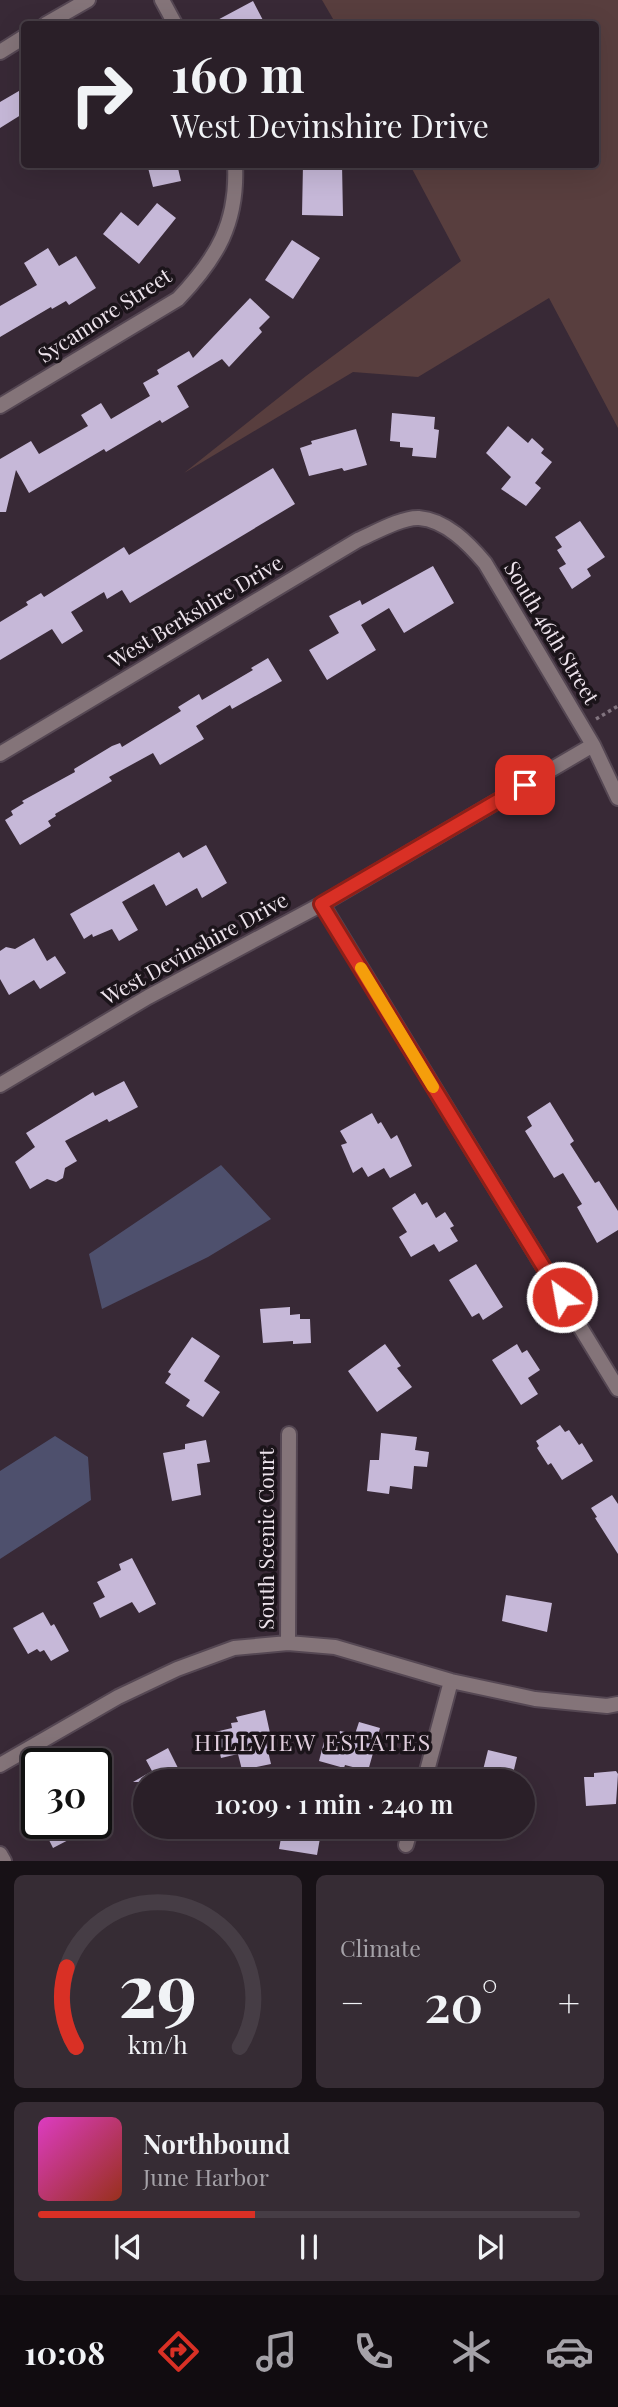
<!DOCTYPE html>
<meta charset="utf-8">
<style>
:root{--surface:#2a1f28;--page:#362c34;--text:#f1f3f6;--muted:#a5a2a8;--line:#463d45;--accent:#d93025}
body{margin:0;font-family:"Playfair Display",serif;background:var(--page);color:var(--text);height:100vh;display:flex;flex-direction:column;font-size:26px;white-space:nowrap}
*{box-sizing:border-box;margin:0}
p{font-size:23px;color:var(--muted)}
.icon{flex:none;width:38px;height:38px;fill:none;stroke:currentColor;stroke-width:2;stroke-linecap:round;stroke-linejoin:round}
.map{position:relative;height:1861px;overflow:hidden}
.panel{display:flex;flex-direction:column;gap:14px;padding:14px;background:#171116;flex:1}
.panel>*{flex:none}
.top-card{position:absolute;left:21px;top:21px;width:578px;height:147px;border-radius:7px;box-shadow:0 7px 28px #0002,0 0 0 2px var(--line);background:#2a1f28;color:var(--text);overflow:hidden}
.speed{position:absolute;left:21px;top:1748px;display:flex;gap:14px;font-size:35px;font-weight:700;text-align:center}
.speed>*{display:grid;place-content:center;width:91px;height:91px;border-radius:50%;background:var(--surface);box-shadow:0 7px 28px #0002,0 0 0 2px var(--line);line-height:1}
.speed .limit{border:4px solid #111;border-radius:10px;background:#fff;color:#111}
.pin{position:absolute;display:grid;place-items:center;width:60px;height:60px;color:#fff;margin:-30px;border-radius:14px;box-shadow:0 4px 10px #0006}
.me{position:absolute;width:77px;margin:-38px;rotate:328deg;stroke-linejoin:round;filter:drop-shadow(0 0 5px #0008)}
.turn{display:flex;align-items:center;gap:24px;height:147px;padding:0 35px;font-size:32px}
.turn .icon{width:91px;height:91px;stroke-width:2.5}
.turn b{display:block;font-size:49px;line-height:60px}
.big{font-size:52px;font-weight:600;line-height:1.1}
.panel .tile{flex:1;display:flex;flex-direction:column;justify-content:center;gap:10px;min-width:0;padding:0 24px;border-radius:10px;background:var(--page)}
.panel .dial{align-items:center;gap:0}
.dial svg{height:182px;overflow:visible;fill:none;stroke:var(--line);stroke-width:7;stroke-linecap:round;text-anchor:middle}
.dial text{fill:var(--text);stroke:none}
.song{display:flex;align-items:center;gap:21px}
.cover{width:84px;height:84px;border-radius:10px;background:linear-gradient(135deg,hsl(310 70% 55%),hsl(10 70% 35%))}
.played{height:7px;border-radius:4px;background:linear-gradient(90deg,var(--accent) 40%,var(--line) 40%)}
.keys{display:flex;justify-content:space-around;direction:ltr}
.heat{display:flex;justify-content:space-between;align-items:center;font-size:38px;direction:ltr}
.panel .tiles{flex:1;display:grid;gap:14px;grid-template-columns:1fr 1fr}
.tile:last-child{grid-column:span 2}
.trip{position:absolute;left:133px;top:1769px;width:402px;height:70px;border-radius:35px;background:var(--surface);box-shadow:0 7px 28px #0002,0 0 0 2px var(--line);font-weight:600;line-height:70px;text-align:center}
.tab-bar{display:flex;height:112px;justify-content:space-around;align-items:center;background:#110c10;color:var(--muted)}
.tab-bar .icon{width:49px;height:49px}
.tab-bar .on{color:var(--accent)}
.tab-bar b{font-size:32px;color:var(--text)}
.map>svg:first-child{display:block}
</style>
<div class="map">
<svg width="618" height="1861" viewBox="0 0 618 1861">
<rect width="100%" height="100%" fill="#382936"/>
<path fill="#583e3e" d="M322 0H618V428L549 298 418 377 353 372 184 473 306 376 461 261 410 165 595 164V24H336Z"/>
<path fill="#4e506d" d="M221 1165 271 1219 208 1257 102 1309 89 1254Z
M55 1436 88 1457 91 1500 0 1559V1471Z"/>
<path fill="#c6b8d8" d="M253 1 265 24H210Z
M24 88V113L0 128V102Z
M147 164H177L181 181 153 187Z
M303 164H342L343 216 302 215Z
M157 203 176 218 139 264 103 234 121 212 138 226Z
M292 240 320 258 293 299 265 280Z
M48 248 59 266 76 256 96 288 69 305 66 301 52 309 51 307 0 337V306L37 285 24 263Z
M250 298 270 317 259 328 262 332 229 367 222 359 177 386 189 407 162 423 160 420 106 452 104 449 29 493 16 470 6 512H0V459L31 441 39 454 88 426 81 415 101 403 111 419 150 396 143 383 159 374 157 370 189 351 193 358Z
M392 413 435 417 434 429 439 430 436 458 412 456 413 448 400 447V442L390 441Z
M508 426 528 443 532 438 544 449 541 453 552 462 535 483 541 488 526 506 501 489 511 477 486 453Z
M356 429 367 465 344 471 342 468 309 476 300 448 312 444 311 441Z
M273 468 295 504 130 603 122 590 107 599 104 592 71 612 83 631 62 644 52 629 0 660V622L28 605 26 602 41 593 44 597 124 547 129 555Z
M580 521 605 557 587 569 591 576 572 589 559 568 566 564 557 550 562 547 555 537Z
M433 566 454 603 404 633 389 608 361 625 376 650 327 680 309 650 339 633 329 616 360 600 362 605Z
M268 658 282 681 232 709 230 705 196 726 204 739 160 765 153 753 109 777 112 781 55 814 56 816 48 821 51 826 20 845 5 820 13 815 11 811 24 803 22 801 75 772 74 769 112 746 120 743 122 747 181 711 178 707 199 694 202 700 253 670 251 668Z
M206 845 227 883 202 898 197 888 166 906 154 884 122 902 138 930 119 941 112 929 93 937 92 934 84 939 70 914 179 852 183 858Z
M34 938 47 961 55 956 66 973 40 989 34 980 9 995 0 979V951L6 947 15 949Z
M124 1081 138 1107 109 1122 107 1119 65 1141 77 1161 65 1168 63 1178 56 1182 47 1179 30 1189 15 1162 35 1147 26 1133 93 1092 95 1096Z
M550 1102 574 1141 570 1144 595 1183 599 1181 618 1211V1230L597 1243 577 1207 582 1204 563 1173 554 1178 525 1131 532 1126 527 1117Z
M372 1113 378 1124 381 1122 391 1139 397 1135 412 1166 390 1178 384 1168 368 1177 362 1167 353 1173 341 1145 347 1143 340 1131Z
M415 1193 422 1205 427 1202 436 1218 445 1212 454 1226 450 1228 458 1241 439 1252 434 1244 411 1257 399 1237 407 1232 392 1208Z
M476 1264 503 1307 483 1320 479 1313 472 1317 449 1280Z
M290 1307V1315L300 1314V1319H310L311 1343 293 1344V1341L263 1343 260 1309Z
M192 1337 220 1356 204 1381 220 1392 203 1417 186 1406 190 1400 165 1383 171 1374 168 1372Z
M385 1344 401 1366 397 1368 412 1387 377 1412 348 1371Z
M517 1344 522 1353 527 1350 540 1370 528 1378 538 1394 521 1405 492 1360Z
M560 1425 565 1432 569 1430 579 1445 582 1443 593 1461 562 1480 551 1463 548 1465 537 1448 539 1446 536 1441Z
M381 1433 417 1437 415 1450 429 1452 427 1467 414 1466 412 1489 390 1486 389 1494 367 1491 370 1460H379Z
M206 1440 210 1462 197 1464 201 1495 172 1501 163 1453 185 1449V1444Z
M612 1495 618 1504V1554L595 1518 597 1517 591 1508Z
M132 1558 156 1604 139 1613 132 1602 100 1618 93 1603 105 1597 97 1582 121 1570 119 1564Z
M506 1595 552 1603 547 1632 502 1621Z
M43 1612 51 1626 54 1624 69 1651 51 1661 44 1650 40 1652 37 1649 28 1654 13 1628Z
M265 1710 270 1733 264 1734 271 1764 242 1770 238 1754 221 1758 215 1732 232 1728 231 1723 238 1722 236 1717Z
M359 1722 380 1728 368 1771 345 1765 344 1768 319 1761 326 1734 338 1738 340 1731 355 1734Z
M168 1748 185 1782H133L152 1771 146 1760Z
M488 1750 517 1757 512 1778H509L508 1782H480Z
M616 1771 618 1774 616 1804 586 1806 584 1777H594V1773Z
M41 1824H99L53 1848Z
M283 1827H322L317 1855 279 1849Z"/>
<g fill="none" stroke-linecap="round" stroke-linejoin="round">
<g stroke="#554753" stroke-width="18">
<path id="street" d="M162 0 175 24
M46 24 88 0
M0 52 24 37
M0 406 178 299C217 258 238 223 235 164
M0 754 358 540C374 533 402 517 419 518 446 520 469 544 485 563L593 745 618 798
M322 904 618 1389
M0 1085 148 997 322 904 593 745
M288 1643 289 1434
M0 1765 118 1697 177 1669 234 1648 288 1643 335 1647 451 1681 535 1699 607 1706 618 1704
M424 1782 451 1681
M406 1845 411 1827
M0 1854 4 1861"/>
</g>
<path stroke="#81747f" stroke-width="3.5" stroke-dasharray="3.5 3.5" stroke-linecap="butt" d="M596 719 618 706"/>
<use href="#street" stroke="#847479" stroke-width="14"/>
</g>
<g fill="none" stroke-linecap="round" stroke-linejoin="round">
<g stroke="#8d1f18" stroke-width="18">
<path id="route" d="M525 785 321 904 562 1297"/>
</g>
<use href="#route" stroke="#d93025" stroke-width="12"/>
<path stroke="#f59e0b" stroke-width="12" d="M361 968 433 1087"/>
</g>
<g text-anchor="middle" stroke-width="7" stroke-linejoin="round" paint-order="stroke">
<g font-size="21" fill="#ede3ec" stroke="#1b141a">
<text transform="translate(105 316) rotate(-33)" y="7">Sycamore Street</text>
<text transform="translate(196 612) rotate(-31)" y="7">West Berkshire Drive</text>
<text transform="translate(551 633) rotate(59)" y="7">South 46th Street</text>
<text transform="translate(195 949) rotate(-29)" y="7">West Devinshire Drive</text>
<text transform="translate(267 1539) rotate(-90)" y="7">South Scenic Court</text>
</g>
<g font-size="23" letter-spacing="2" fill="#e0cddd" stroke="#1b141a">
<text x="313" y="1751">HILLVIEW ESTATES</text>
</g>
</g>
</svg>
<div class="speed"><div class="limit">30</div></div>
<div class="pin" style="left:525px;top:785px;background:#d93025"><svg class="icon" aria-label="arrive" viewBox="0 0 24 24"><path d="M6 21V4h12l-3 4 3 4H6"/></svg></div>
<svg class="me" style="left:562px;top:1297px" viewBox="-20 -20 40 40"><circle r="17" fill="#d93025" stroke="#fff" stroke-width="3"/><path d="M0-11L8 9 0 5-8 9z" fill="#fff"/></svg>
<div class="trip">10:09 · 1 min · 240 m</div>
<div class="top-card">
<div class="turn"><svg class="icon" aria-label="right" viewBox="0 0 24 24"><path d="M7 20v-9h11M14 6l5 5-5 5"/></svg><div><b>160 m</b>West Devinshire Drive</div></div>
</div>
</div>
<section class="panel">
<div class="tiles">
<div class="tile dial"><svg viewBox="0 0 100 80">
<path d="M14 69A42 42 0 1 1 86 69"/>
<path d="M14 69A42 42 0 0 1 10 34" stroke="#d93025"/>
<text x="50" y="56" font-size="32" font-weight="700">29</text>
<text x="50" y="72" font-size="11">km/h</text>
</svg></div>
<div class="tile"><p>Climate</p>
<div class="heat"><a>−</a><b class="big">20°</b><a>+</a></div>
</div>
<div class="tile">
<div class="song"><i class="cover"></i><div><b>Northbound</b><p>June Harbor</p></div></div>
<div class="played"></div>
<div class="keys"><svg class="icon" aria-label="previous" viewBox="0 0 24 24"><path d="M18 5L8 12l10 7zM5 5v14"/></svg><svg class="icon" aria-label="pause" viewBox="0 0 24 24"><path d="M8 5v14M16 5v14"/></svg><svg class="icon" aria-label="next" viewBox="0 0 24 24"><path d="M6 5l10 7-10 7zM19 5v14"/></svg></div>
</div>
</div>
</section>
<nav class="tab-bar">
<b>10:08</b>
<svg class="icon on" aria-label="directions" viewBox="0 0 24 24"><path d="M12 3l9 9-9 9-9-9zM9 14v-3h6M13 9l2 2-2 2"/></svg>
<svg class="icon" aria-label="music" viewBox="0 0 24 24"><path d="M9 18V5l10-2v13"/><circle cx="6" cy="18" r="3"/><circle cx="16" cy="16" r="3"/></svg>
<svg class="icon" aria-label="phone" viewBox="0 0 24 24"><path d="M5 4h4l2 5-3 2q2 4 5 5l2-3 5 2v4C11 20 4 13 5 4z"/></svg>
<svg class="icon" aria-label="climate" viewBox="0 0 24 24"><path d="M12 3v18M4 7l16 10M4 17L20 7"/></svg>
<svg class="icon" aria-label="car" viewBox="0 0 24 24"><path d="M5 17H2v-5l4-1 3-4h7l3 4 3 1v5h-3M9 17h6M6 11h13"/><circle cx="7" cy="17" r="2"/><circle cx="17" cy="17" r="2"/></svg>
</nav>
